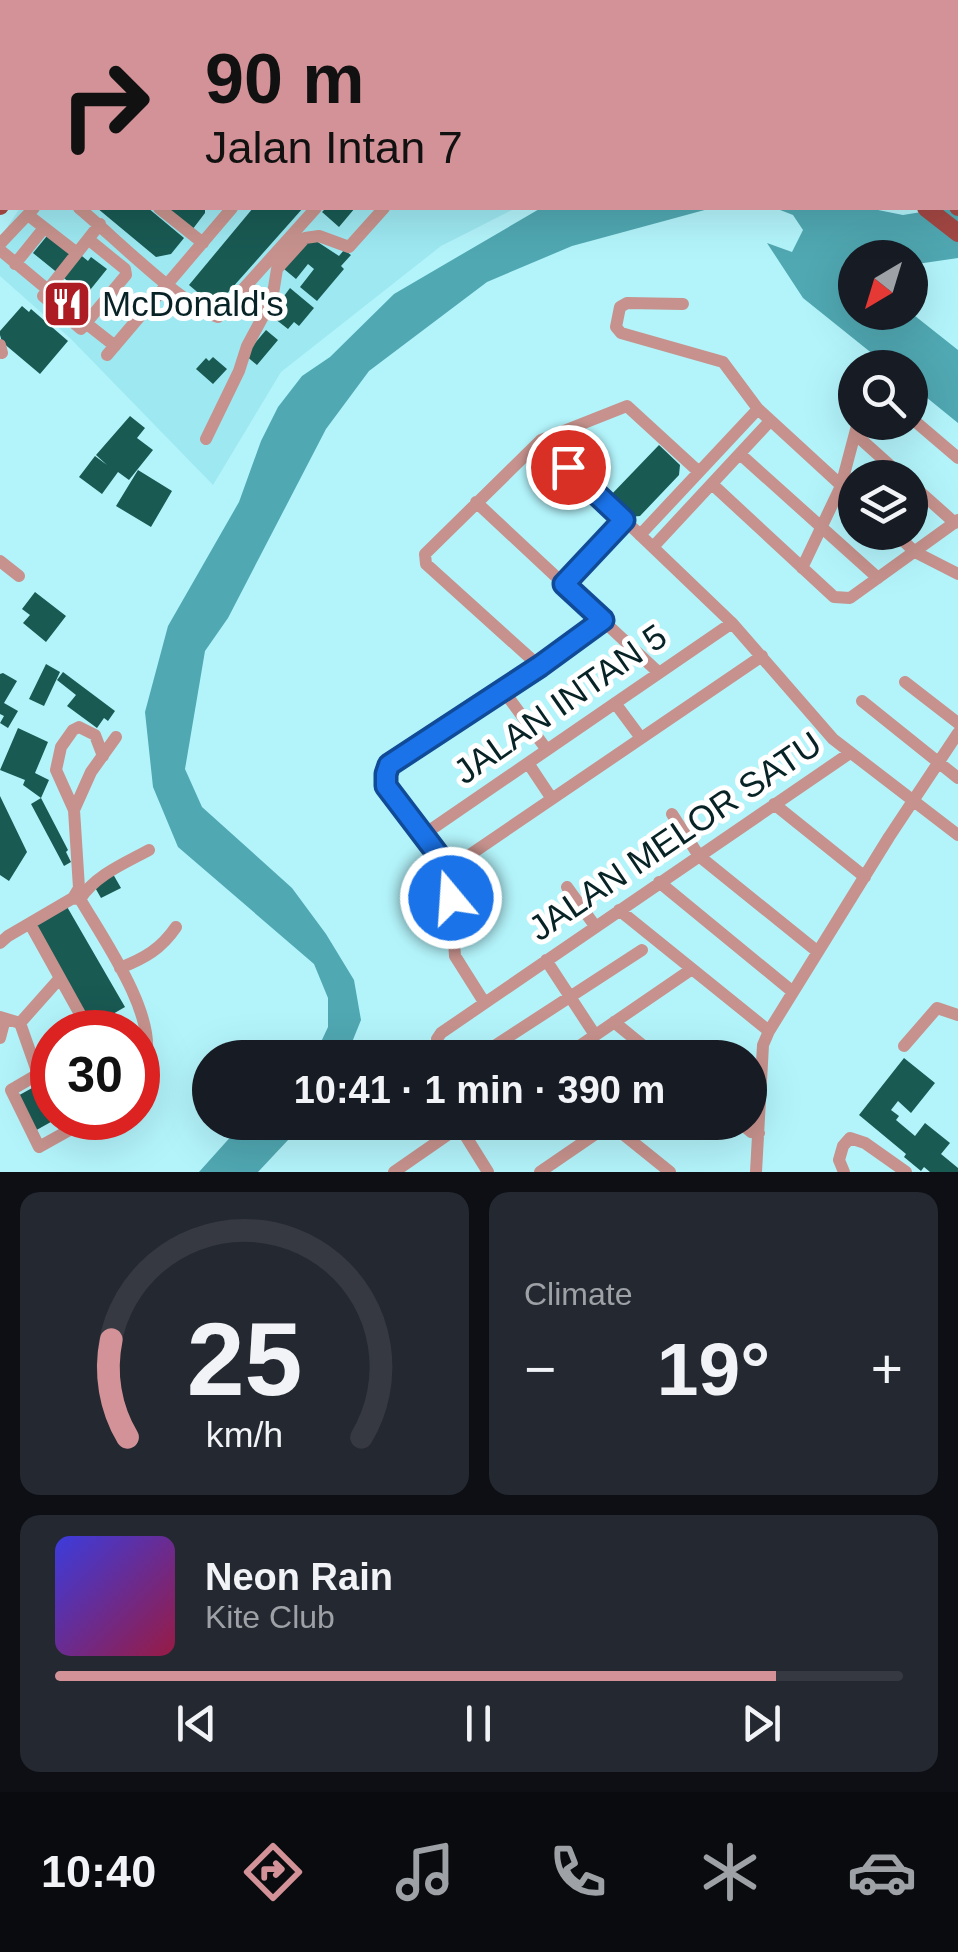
<!DOCTYPE html>
<meta charset="utf-8">
<style>
:root{--surface:#171b24;--page:#242831;--text:#f1f3f6;--muted:#9ea1a6;--line:#363941;--accent:#d39297}
body{margin:0;font-family:Arial,sans-serif;background:var(--page);color:var(--text);height:100vh;display:flex;flex-direction:column;font-size:38px;white-space:nowrap}
*{box-sizing:border-box;margin:0}
p{font-size:32px;color:var(--muted)}
.icon{flex:none;width:55px;height:55px;fill:none;stroke:currentColor;stroke-width:2;stroke-linecap:round;stroke-linejoin:round}
.map{position:relative;height:1172px;overflow:hidden}
.drawer{display:flex;flex-direction:column;gap:20px;padding:20px;background:#0d0f14;flex:1}
.drawer>*{flex:none}
.hud{position:absolute;left:0px;top:0px;width:960px;height:210px;box-shadow:0 10px 40px #0002;background:#d39297;color:#111;overflow:hidden}
.needle{width:65px;rotate:218deg}
.controls{position:absolute;left:838px;top:240px;display:grid;gap:20px}
.controls a{display:grid;place-items:center;width:90px;height:90px;border-radius:50%;background:var(--surface);box-shadow:0 10px 40px #0002;font-size:50px}
.speed{position:absolute;left:30px;top:1010px;display:flex;gap:20px;font-size:50px;font-weight:700;text-align:center}
.speed>*{display:grid;place-content:center;width:130px;height:130px;border-radius:50%;background:var(--surface);box-shadow:0 10px 40px #0002;line-height:1}
.speed .limit{border:15px solid #d22;background:#fff;color:#111}
.pin{position:absolute;display:grid;place-items:center;width:85px;height:85px;color:#fff;margin:-42px;border:5px solid #fff;border-radius:50%;box-shadow:0 2px 10px #0007}
.me{position:absolute;width:110px;margin:-55px;rotate:342deg;stroke-linejoin:round;filter:drop-shadow(0 0 8px #0008)}
.turn{display:flex;align-items:center;gap:35px;height:210px;padding:0 40px;font-size:45px}
.turn .icon{width:130px;height:130px;stroke-width:2.5}
.turn b{display:block;font-size:70px;line-height:85px}
.big{font-size:75px;font-weight:800;line-height:1.1}
.drawer .tile{flex:1;display:flex;flex-direction:column;justify-content:center;gap:15px;min-width:0;padding:0 35px;border-radius:20px;background:var(--page)}
.drawer .dial{align-items:center;gap:0}
.dial svg{height:260px;overflow:visible;fill:none;stroke:var(--line);stroke-width:7;stroke-linecap:round;text-anchor:middle}
.dial text{fill:var(--text);stroke:none}
.song{display:flex;align-items:center;gap:30px}
.cover{width:120px;height:120px;border-radius:15px;background:linear-gradient(135deg,hsl(240 70% 55%),hsl(340 70% 35%))}
.played{height:10px;border-radius:5px;background:linear-gradient(90deg,var(--accent) 85%,var(--line) 85%)}
.keys{display:flex;justify-content:space-around;direction:ltr}
.heat{display:flex;justify-content:space-between;align-items:center;font-size:55px;direction:ltr}
.drawer .tiles{flex:1;display:grid;gap:20px;grid-template-columns:1fr 1fr}
.tile:last-child{grid-column:span 2}
.trip{position:absolute;left:192px;top:1040px;width:575px;height:100px;border-radius:50px;background:var(--surface);box-shadow:0 10px 40px #0002;font-weight:800;line-height:100px;text-align:center}
.dock{display:flex;height:160px;justify-content:space-around;align-items:center;background:#090b0e;color:var(--muted)}
.dock .icon{width:70px;height:70px}
.dock .current{color:var(--accent)}
.dock b{font-size:45px;color:var(--text)}
.map>svg:first-child{display:block}
</style>
<div class="map">
<svg width="958" height="1172" viewBox="0 0 958 1172">
<rect width="100%" height="100%" fill="#b3f4fb"/>
<path fill="#9de8f1" d="M124 0H623L626 2H123Z
M20 208H516L441 246 281 372 213 485 70 338 0 276V238Z"/>
<path fill="#50a8b2" d="M958 206V258L910 265V258H855V312H910L958 350V423L910 384V368L889 367 803 298 767 243 792 252 803 230 793 215 775 208H868L903 215Z
M541 208H712L572 246 487 282 369 371 326 429 228 618 205 651 185 769 202 807 292 888 326 934 354 980 361 1020 346 1057H314L328 1027V998L314 964 178 847 153 787 145 712 168 626 239 502 261 441 278 407 302 376 330 357 394 294Z
M243 1123H304L258 1172H199Z"/>
<path fill="#195a53" d="M97 208H148L184 238 171 254 156 257Z
M164 208H205V213L192 230Z
M253 208H303L215 307 189 285Z
M326 208H355L339 227 322 212Z
M51 231 88 261 91 257 107 269 82 300 67 287 70 283 33 253Z
M310 237 339 256 344 250 351 255 341 266 344 269 317 301 300 287 314 269 308 264 296 279 284 269Z
M290 288 314 308 299 326 294 322 288 329 270 315Z
M22 306 29 312 31 309 68 341 40 374 2 342 0 335V331Z
M266 330 278 340 257 365 245 355Z
M213 357 227 369 213 384 196 369 206 358 209 361Z
M130 416 145 428 137 438 153 450 129 480 118 472 102 494 79 477 95 456 107 465 96 455Z
M659 445 680 465 679 475 640 516 630 517 609 497Z
M138 470 172 491 151 527 116 506Z
M35 592 66 616 46 642 23 623 30 615 22 609Z
M46 664 60 672 44 706 29 699Z
M63 672 115 711 108 721 104 718 97 728 67 706 76 695 57 680Z
M3 673 17 681 4 703 18 711 8 728 0 723 4 716 0 714V674Z
M18 728 48 742 35 773 49 780 41 798 23 785 25 780 0 770Z
M0 796 27 852 9 881 0 875Z
M41 798 68 850 66 852 71 862 64 866 31 804Z
M113 874 121 888 101 898 93 884Z
M66 905 125 1007 92 1026 33 923Z
M904 1058 935 1083 911 1113 898 1101 891 1110 899 1116 896 1120 915 1136 925 1123 950 1143 941 1154 958 1168V1172H930L924 1167 921 1171 904 1157 906 1154 859 1115Z
M52 1077V1118H58L33 1132 14 1098Z"/>
<g fill="none" stroke-linecap="round" stroke-linejoin="round">
<path stroke="#c7928d" stroke-width="12" d="M153 0 156 2
M242 0 245 2
M333 0 336 2
M504 0 507 2
M139 2 140 0
M398 2 400 0
M79 208C112 235 182 306 218 317L316 208
M159 208 203 243
M28 215 77 253
M88 239 125 269 126 275 81 329 43 296 100 224
M0 244 34 208
M0 250 48 290
M15 264 44 228
M683 304 627 303 620 307 616 327 621 333 723 362 758 409 855 498
M87 324 115 346
M0 345 2 353
M107 355 232 208
M910 417 958 458
M855 434 904 478
M206 439 239 371 247 346 272 300 277 269 305 238 319 236 349 247 384 208
M541 440 732 623 833 739 958 835
M740 454 878 578
M910 483 955 523
M712 484 834 597 850 598 958 520
M476 502 658 672
M894 532 915 552 958 574
M640 535 758 409
M653 547 770 421
M0 561 19 576
M802 568 841 486 858 422
M564 584 624 521
M539 666 426 564 425 554 541 440 627 406 699 472
M905 682 958 723
M503 690 547 750
M862 701 958 778
M615 703 641 738
M528 763 552 799
M774 804 865 877
M74 810 91 772 116 737
M672 814 699 856 818 952
M423 835 732 623
M449 869 386 786 389 765 539 666 603 620
M659 882 793 992
M567 887 595 926
M73 898 80 899C102 937 156 1013 146 1058 144 1065 140 1073 138 1080
M80 899C96 875 123 864 149 850
M619 910 769 1031
M30 924 90 1032
M0 943 8 936 73 898 79 888 74 810 56 770 61 747 73 730 79 727 95 735 103 756
M546 960 595 1035
M120 968C145 958 161 949 176 927
M484 1002 455 956 449 869 762 656
M0 1017 20 1023
M614 1022 658 1058
M0 1038 5 1019
M904 1046 937 1008 958 1015
M445 1058 437 1039 441 1033 850 753
M476 1058 642 950
M562 1058 692 969
M52 1066 11 1090 39 1147 91 1118
M38 1074 20 1023 60 978
M608 1122 670 1172
M739 1122 751 1132 759 1133
M460 1127 488 1172
M394 1172 466 1122
M540 1172 610 1124
M756 1172 763 1045 769 1031 889 837 958 733
M844 1172 839 1160 843 1146 850 1138 865 1143 906 1172"/>
<path stroke="#a34743" stroke-width="18" d="M649 0 653 2
M690 0 693 2
M80 2 81 0
M103 2 106 0
M0 175 2 171
M0 206 2 202
M958 206V207
M926 208 958 233"/>
<path stroke="#446d71" stroke-width="4" d="M33 2 34 0
M0 52 2 49"/>
</g>
<g fill="none" stroke-linecap="round" stroke-linejoin="round">
<g stroke="#114b97" stroke-width="25">
<path id="route" d="M451 898 449 869 386 786V774L389 765 540 666 603 620 564 584 624 520 568 467"/>
</g>
<use href="#route" stroke="#1a73e8" stroke-width="18"/>
</g>
<defs>
<g id="restaurant-square" transform="scale(2.5)"><rect x="-9" y="-9" width="18" height="18" rx="4" fill="#ae1c23" stroke="#fff"/><path d="M-5-6h1v4h1v-4h1v4h1v-4h1v5L-1.5 .5V6h-2V.5L-5-1ZM5-6V6H3V1.5H1.5Q1.5-4 5-6Z" fill="#fff"/></g>
</defs>
<g fill-rule="evenodd">
<use href="#restaurant-square" x="67" y="304"/>
</g>
<g text-anchor="middle" stroke-width="10" stroke-linejoin="round" paint-order="stroke">
<g font-size="35" fill="#082326" stroke="#fff" text-anchor="start">
<text x="102" y="316">McDonald's</text>
</g>
<g font-size="35" fill="#082326" stroke="#fff">
<text transform="translate(560 704) rotate(-35)" y="12">JALAN INTAN 5</text>
<text transform="translate(675 836) rotate(-34)" y="12">JALAN MELOR SATU</text>
</g>
</g>
</svg>
<div class="controls">
<a><svg class="needle" viewBox="-14 -14 28 28"><path d="M0-13l5 13h-10z" fill="#e53935"/><path d="M0 13l5-13h-10z" fill="#9ea1a6"/></svg></a>
<a><svg class="icon" aria-label="search" viewBox="0 0 24 24"><circle cx="10" cy="10" r="6"/><path d="M15 15l6 6"/></svg></a>
<a><svg class="icon" aria-label="layers" viewBox="0 0 24 24"><path d="M12 4l9 5-9 5-9-5zM3 14l9 5 9-5"/></svg></a>
</div>
<div class="speed"><div class="limit">30</div></div>
<div class="pin" style="left:568px;top:467px;background:#d93025"><svg class="icon" aria-label="arrive" viewBox="0 0 24 24"><path d="M6 21V4h12l-3 4 3 4H6"/></svg></div>
<svg class="me" style="left:451px;top:898px" viewBox="-20 -20 40 40"><circle r="17" fill="#1a73e8" stroke="#fff" stroke-width="3"/><path d="M0-11L8 9 0 5-8 9z" fill="#fff"/></svg>
<div class="trip">10:41 · 1 min · 390 m</div>
<div class="hud">
<div class="turn"><svg class="icon" aria-label="right" viewBox="0 0 24 24"><path d="M7 20v-9h11M14 6l5 5-5 5"/></svg><div><b>90 m</b>Jalan Intan 7</div></div>
</div>
</div>
<section class="drawer">
<div class="tiles">
<div class="tile dial"><svg viewBox="0 0 100 80">
<path d="M14 69A42 42 0 1 1 86 69"/>
<path d="M14 69A42 42 0 0 1 9 39" stroke="#d39297"/>
<text x="50" y="56" font-size="32" font-weight="700">25</text>
<text x="50" y="72" font-size="11">km/h</text>
</svg></div>
<div class="tile"><p>Climate</p>
<div class="heat"><a>−</a><b class="big">19°</b><a>+</a></div>
</div>
<div class="tile">
<div class="song"><i class="cover"></i><div><b>Neon Rain</b><p>Kite Club</p></div></div>
<div class="played"></div>
<div class="keys"><svg class="icon" aria-label="previous" viewBox="0 0 24 24"><path d="M18 5L8 12l10 7zM5 5v14"/></svg><svg class="icon" aria-label="pause" viewBox="0 0 24 24"><path d="M8 5v14M16 5v14"/></svg><svg class="icon" aria-label="next" viewBox="0 0 24 24"><path d="M6 5l10 7-10 7zM19 5v14"/></svg></div>
</div>
</div>
</section>
<nav class="dock">
<b>10:40</b>
<svg class="icon current" aria-label="directions" viewBox="0 0 24 24"><path d="M12 3l9 9-9 9-9-9zM9 14v-3h6M13 9l2 2-2 2"/></svg>
<svg class="icon" aria-label="music" viewBox="0 0 24 24"><path d="M9 18V5l10-2v13"/><circle cx="6" cy="18" r="3"/><circle cx="16" cy="16" r="3"/></svg>
<svg class="icon" aria-label="phone" viewBox="0 0 24 24"><path d="M5 4h4l2 5-3 2q2 4 5 5l2-3 5 2v4C11 20 4 13 5 4z"/></svg>
<svg class="icon" aria-label="climate" viewBox="0 0 24 24"><path d="M12 3v18M4 7l16 10M4 17L20 7"/></svg>
<svg class="icon" aria-label="car" viewBox="0 0 24 24"><path d="M5 17H2v-5l4-1 3-4h7l3 4 3 1v5h-3M9 17h6M6 11h13"/><circle cx="7" cy="17" r="2"/><circle cx="17" cy="17" r="2"/></svg>
</nav>
